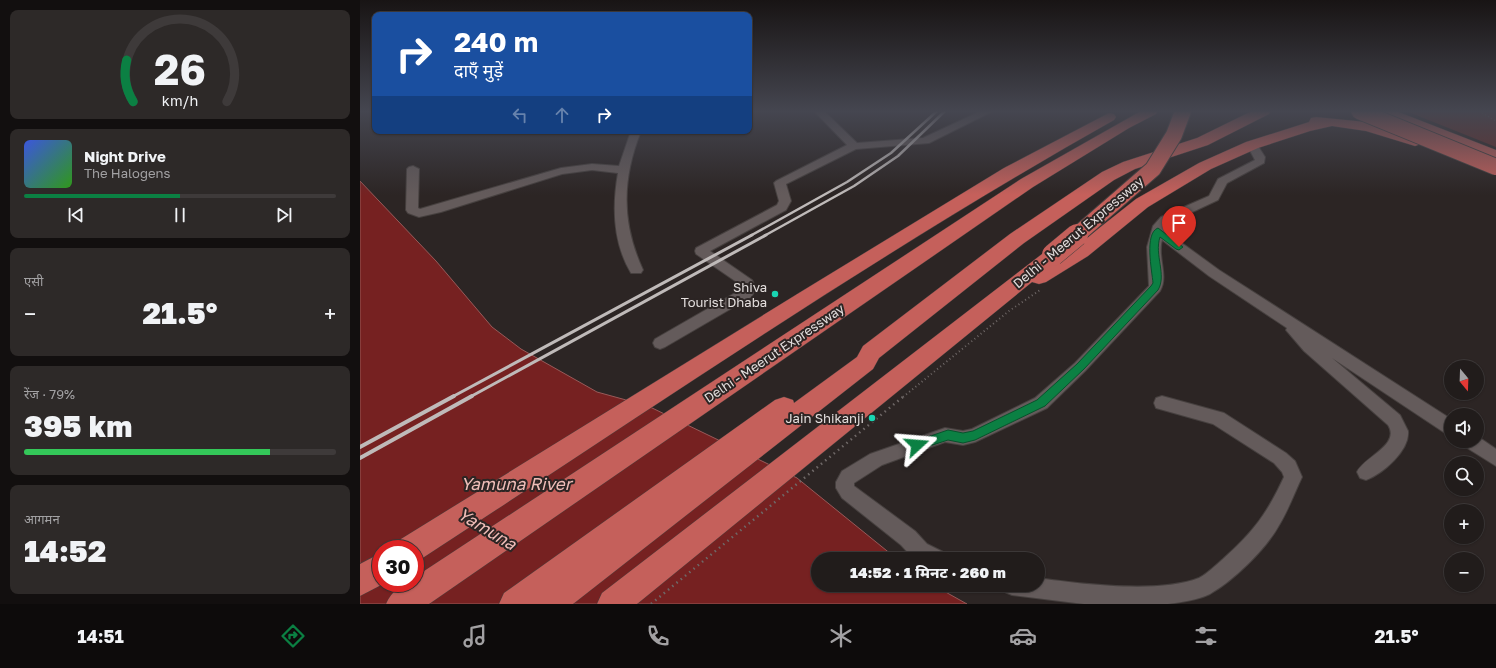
<!DOCTYPE html>
<html lang="hi">
<meta charset="utf-8">
<style>
:root{--surface:#211c1b;--page:#2d2928;--text:#f1f3f6;--muted:#a2a1a3;--line:#3e3a3a;--accent:#0b8043}
body{margin:0;font-family:"Golos Text","Noto Sans Devanagari",sans-serif;background:var(--page);color:var(--text);height:100vh;display:flex;flex-direction:column;font-size:15px;white-space:nowrap}
*{box-sizing:border-box;margin:0}
p{font-size:13px;color:var(--muted)}
.icon{flex:none;width:22px;height:22px;fill:none;stroke:currentColor;stroke-width:2;stroke-linecap:round;stroke-linejoin:round}
.map{position:relative;flex:1;overflow:hidden}
.drawer{display:flex;flex-direction:column;gap:10px;padding:10px;background:#120f0f;width:360px}
.drawer>*{flex:none}
.hud{position:absolute;left:12px;top:12px;width:380px;height:122px;border-radius:8px;box-shadow:0 1px 3px #0004,0 0 0 1px var(--line);background:#1a4fa0;color:#fff;overflow:hidden}
.needle{width:26px;rotate:161deg}
.fabs{position:absolute;left:1084px;top:360px;display:grid;gap:8px}
.fabs a{display:grid;place-items:center;width:40px;height:40px;border-radius:50%;background:var(--surface);box-shadow:0 1px 3px #0004,0 0 0 1px var(--line);font-size:20px}
.speed{position:absolute;left:12px;top:540px;display:flex;gap:8px;font-size:20px;font-weight:700;text-align:center}
.speed>*{display:grid;place-content:center;width:52px;height:52px;border-radius:50%;background:var(--surface);box-shadow:0 1px 3px #0004,0 0 0 1px var(--line);line-height:1}
.speed .limit{border:6px solid #d22;background:#fff;color:#111}
.pin{position:absolute;display:grid;place-items:center;width:34px;height:34px;color:#fff;margin:-41px -17px;border-radius:50% 50% 50% 0;rotate:-45deg;box-shadow:0 0 4px #0007}
.pin .icon{rotate:45deg}
.me{position:absolute;width:44px;margin:-22px;rotate:71deg;stroke-linejoin:round;filter:drop-shadow(0 0 3px #0008)}
.turn{display:flex;align-items:center;gap:14px;height:84px;padding:0 16px;font-size:18px}
.turn .icon{width:52px;height:52px;stroke-width:2.5}
.turn b{display:block;font-size:28px;line-height:34px}
.lanes{display:flex;align-items:center;height:38px;padding:0 16px;background:#0003;justify-content:center;gap:20px;direction:ltr}
.lanes .off{opacity:.35}
.big{font-size:30px;font-weight:800;line-height:1.1}
.drawer .widget{flex:1;display:flex;flex-direction:column;justify-content:center;gap:6px;min-width:0;padding:0 14px;border-radius:8px;background:var(--page)}
.drawer .dial{align-items:center;gap:0}
.dial svg{height:104px;overflow:visible;fill:none;stroke:var(--line);stroke-width:7;stroke-linecap:round;text-anchor:middle}
.dial text{fill:var(--text);stroke:none}
.song{display:flex;align-items:center;gap:12px}
.cover{width:48px;height:48px;border-radius:6px;background:linear-gradient(135deg,hsl(230 70% 55%),hsl(110 70% 35%))}
.played{height:4px;border-radius:2px;background:linear-gradient(90deg,var(--accent) 50%,var(--line) 50%)}
.keys{display:flex;justify-content:space-around;direction:ltr}
.heat{display:flex;justify-content:space-between;align-items:center;font-size:22px;direction:ltr}
.charge{height:6px;border-radius:3px;background:linear-gradient(90deg,#34c759 79%,var(--line) 0)}
.trip{position:absolute;left:451px;top:552px;width:234px;height:40px;border-radius:20px;background:var(--surface);box-shadow:0 1px 3px #0004,0 0 0 1px var(--line);font-weight:800;line-height:40px;text-align:center}
.tabs{display:flex;height:64px;justify-content:space-around;align-items:center;background:#0d0b0b;color:var(--muted)}
.tabs .icon{width:28px;height:28px}
.tabs .on{color:var(--accent)}
.tabs b{font-size:18px;color:var(--text)}
main{display:flex;flex:1;min-height:0}
.map>svg:first-child{display:block}
</style>
<main>
<section class="drawer">
<div class="widget dial"><svg viewBox="0 0 100 80">
<path d="M14 69A42 42 0 1 1 86 69"/>
<path d="M14 69A42 42 0 0 1 9 37" stroke="#0b8043"/>
<text x="50" y="56" font-size="32" font-weight="700">26</text>
<text x="50" y="72" font-size="11">km/h</text>
</svg></div>
<div class="widget">
<div class="song"><i class="cover"></i><div><b>Night Drive</b><p>The Halogens</p></div></div>
<div class="played"></div>
<div class="keys"><svg class="icon" aria-label="previous" viewBox="0 0 24 24"><path d="M18 5L8 12l10 7zM5 5v14"/></svg><svg class="icon" aria-label="pause" viewBox="0 0 24 24"><path d="M8 5v14M16 5v14"/></svg><svg class="icon" aria-label="next" viewBox="0 0 24 24"><path d="M6 5l10 7-10 7zM19 5v14"/></svg></div>
</div>
<div class="widget"><p>एसी</p>
<div class="heat"><a>−</a><b class="big">21.5°</b><a>+</a></div>
</div>
<div class="widget"><p>रेंज · 79%</p><b class="big">395 km</b><div class="charge"></div></div>
<div class="widget"><p>आगमन</p><b class="big">14:52</b></div>
</section>
<div class="map">
<svg width="1136" height="604" viewBox="0 0 1136 604">
<rect width="100%" height="100%" fill="#2c2524"/>
<path fill="#672b28" d="M1046 111H1136V147Z"/>
<path fill="#762121" stroke="#975a59" fill-rule="evenodd" d="M0 181 76 261 132 327 161 349 237 392 288 406 437 478 537 559H458V585H573L607 604H0ZM21 549H55V583H21Z"/>
<g fill="none" stroke-linecap="round" stroke-linejoin="round">
<g stroke="#46403f" stroke-width="2">
<path id="minor" d="M454 111H464L497 143 563 138 621 111H633L569 143 496 149 426 184 431 201 426 210 350 251 392 280 396 289 391 297 305 347 300 349 295 347 293 343 295 339 382 289 381 285 336 254 335 251 336 248 417 205 419 201 414 183 416 181 487 145Z
M271 131H281C262 179 261 222 283 270L281 273H271C253 243 252 207 258 173L232 170 202 174 81 212 59 217 48 213 46 210 47 169 49 167 53 166 59 169 58 208 60 209 201 168 232 164 259 166Z
M892 142 896 143 905 157 904 163 867 183 858 200 809 223 804 230 859 270 1091 419V435L1085 433 972 358 1040 415 1048 431C1050 450 1023 474 1006 480L1000 478 997 472C1004 457 1041 445 1028 425L944 351 926 330 927 328 849 276 802 240C797 257 809 276 800 291L725 371 687 408 615 442 603 445 585 442 522 465 494 483V486L555 531 567 544 583 552 586 559 553 558 541 545 482 498 476 488V482L482 471 510 454 585 428 603 431 612 429 675 398 715 363 789 286 787 247 793 226 801 217 849 196 858 179 895 160 887 145Z
M802 396 864 413 926 453 935 461 942 477C934 494 928 511 918 527 905 550 873 581 850 594 838 600 822 602 808 604H724L652 595 645 592 642 585H678V578C720 584 799 594 839 578 847 574 856 565 863 559 893 532 907 514 924 477L922 472 914 463 853 424 796 408 794 403 796 398Z
M1117 436 1136 449V466L1104 446 1101 441H1117Z"/>
</g>
<g stroke="#46403f" stroke-width="1">
<path id="highway" d="M781 111H798L796 114 769 128 673 187 69 604H26C32 591 41 583 55 583V577L661 179Z
M892 111H911L909 114 848 145 775 169 754 180 664 243 519 358 513 369 213 604H139L144 593 415 400 424 397 433 400 434 403 497 357 503 346 650 234 742 172 763 162 837 138Z
M1017 111H1036L1136 150V161L1019 114Z
M749 113 754 114 756 117 754 120C516 254 290 410 61 559L55 562V549H36L41 539 439 293 644 168Z
M956 117 1006 122 1061 138 1063 141 1061 144 1055 146 1006 131 972 126 950 131 898 148 851 169 788 207 728 256 686 282 679 284 672 282 277 604H237L242 593 686 251 693 249 700 251 702 254 714 248 776 199 839 163 886 142 949 122 951 118Z
M21 553V583H25L0 596V564Z"/>
</g>
<path stroke="#6f6867" stroke-width="1.5" stroke-dasharray="1 2.5" stroke-linecap="butt" d="M1119 111 1136 121"/>
<path stroke="#6f6867" stroke-width="2" stroke-dasharray="1 3" stroke-linecap="butt" d="M543 397 649 311 680 290"/>
<path stroke="#6f6867" stroke-width="2.5" stroke-dasharray="1.5 4" stroke-linecap="butt" d="M291 604 544 396"/>
<use href="#minor" fill="#645b5b" fill-rule="evenodd"/>
<use href="#highway" fill="#c5605b" fill-rule="evenodd"/>
<path stroke="#bfbab9" stroke-width="2.5" d="M390 236 487 182 531 153 577 111
M404 236 494 186 538 156 585 111"/>
<path stroke="#bfbab9" stroke-width="3" d="M92 397 392 235
M110 397 406 235"/>
<path stroke="#bfbab9" stroke-width="4" d="M0 447 94 396
M0 458 112 396"/>
<g stroke="#46403f" stroke-width="18" stroke-linecap="butt">
<path id="highway-bridge-far1" d="M999 111 1136 167
M716 236 793 169 814 135 823 111"/>
</g>
<g stroke="#46403f" stroke-width="23" stroke-linecap="butt">
<path id="highway-bridge" d="M693 255 717 235"/>
</g>
<use href="#highway-bridge-far1" stroke="#c5605b" stroke-width="16"/>
<use href="#highway-bridge" stroke="#c5605b" stroke-width="22"/>
</g>
<linearGradient id="sky" x2="0" y2="1"><stop stop-color="#181414"/><stop offset="0.57" stop-color="#454650"/><stop offset="1" stop-color="#454650" stop-opacity="0"/></linearGradient>
<rect width="1136" height="195" fill="url(#sky)"/>
<path fill="#0b8043" stroke="#07532c" d="M798 228 823 247 819 250 816 249 800 237C794 255 807 275 798 290L724 369 685 406 615 440 603 443 588 440 557 450 553 448 552 445 553 442 588 430 603 433 613 431 677 400 717 364 791 286 793 283C792 271 784 233 798 228Z"/>
<g fill="#19d5b2" stroke="#2c2524" stroke-width="1.5">
<circle cx="415" cy="294" r="4"/>
<circle cx="512" cy="418" r="4"/>
</g>
<g text-anchor="middle" stroke-width="4" stroke-linejoin="round" paint-order="stroke">
<g font-size="13" fill="#e3dedd" stroke="#2c2524">
<text transform="translate(718 232) rotate(-40)" y="5">Delhi - Meerut Expressway</text>
<text transform="translate(414 353) rotate(-34)" y="5">Delhi - Meerut Expressway</text>
</g>
<g font-size="13" fill="#e3dedd" stroke="#2c2524" text-anchor="end">
<text x="407" y="292">Shiva<tspan x="407" dy="15">Tourist Dhaba</tspan></text>
<text x="504" y="423">Jain Shikanji</text>
</g>
<g font-size="17" font-style="italic" fill="#efbdb8" stroke="#2c2524">
<text x="156" y="490">Yamuna River</text>
<text transform="translate(127 529) rotate(31)" y="6">Yamuna</text>
</g>
</g>
</svg>
<div class="fabs">
<a><svg class="needle" viewBox="-14 -14 28 28"><path d="M0-13l5 13h-10z" fill="#e53935"/><path d="M0 13l5-13h-10z" fill="#a2a1a3"/></svg></a>
<a><svg class="icon" aria-label="sound" viewBox="0 0 24 24"><path d="M4 9h4l5-4v14l-5-4H4zM17 9q2 3 0 6"/></svg></a>
<a><svg class="icon" aria-label="search" viewBox="0 0 24 24"><circle cx="10" cy="10" r="6"/><path d="M15 15l6 6"/></svg></a>
<a>+</a>
<a>−</a>
</div>
<div class="speed"><div class="limit">30</div></div>
<div class="pin" style="left:819px;top:247px;background:#d93025"><svg class="icon" aria-label="arrive" viewBox="0 0 24 24"><path d="M6 21V4h12l-3 4 3 4H6"/></svg></div>
<svg class="me" style="left:557px;top:445px" viewBox="-20 -20 40 40"><path d="M0-17L14 15 0 8-14 15z" fill="#0b8043" stroke="#fff" stroke-width="4"/></svg>
<div class="trip">14:52 · 1 मिनट · 260 m</div>
<div class="hud">
<div class="turn"><svg class="icon" aria-label="right" viewBox="0 0 24 24"><path d="M7 20v-9h11M14 6l5 5-5 5"/></svg><div><b>240 m</b>दाएँ मुड़ें</div></div>
<div class="lanes"><svg class="icon off" aria-label="left" viewBox="0 0 24 24"><path d="M17 20v-9H6M10 6l-5 5 5 5"/></svg><svg class="icon off" aria-label="ahead" viewBox="0 0 24 24"><path d="M12 20V5M6 11l6-6 6 6"/></svg><svg class="icon" aria-label="right" viewBox="0 0 24 24"><path d="M7 20v-9h11M14 6l5 5-5 5"/></svg></div>
</div>
</div>
</main>
<nav class="tabs">
<b>14:51</b>
<svg class="icon on" aria-label="directions" viewBox="0 0 24 24"><path d="M12 3l9 9-9 9-9-9zM9 14v-3h6M13 9l2 2-2 2"/></svg>
<svg class="icon" aria-label="music" viewBox="0 0 24 24"><path d="M9 18V5l10-2v13"/><circle cx="6" cy="18" r="3"/><circle cx="16" cy="16" r="3"/></svg>
<svg class="icon" aria-label="phone" viewBox="0 0 24 24"><path d="M5 4h4l2 5-3 2q2 4 5 5l2-3 5 2v4C11 20 4 13 5 4z"/></svg>
<svg class="icon" aria-label="climate" viewBox="0 0 24 24"><path d="M12 3v18M4 7l16 10M4 17L20 7"/></svg>
<svg class="icon" aria-label="car" viewBox="0 0 24 24"><path d="M5 17H2v-5l4-1 3-4h7l3 4 3 1v5h-3M9 17h6M6 11h13"/><circle cx="7" cy="17" r="2"/><circle cx="17" cy="17" r="2"/></svg>
<svg class="icon" aria-label="filters" viewBox="0 0 24 24"><path d="M4 7h16M4 17h16"/><circle cx="9" cy="7" r="2"/><circle cx="15" cy="17" r="2"/></svg>
<b>21.5°</b>
</nav>
